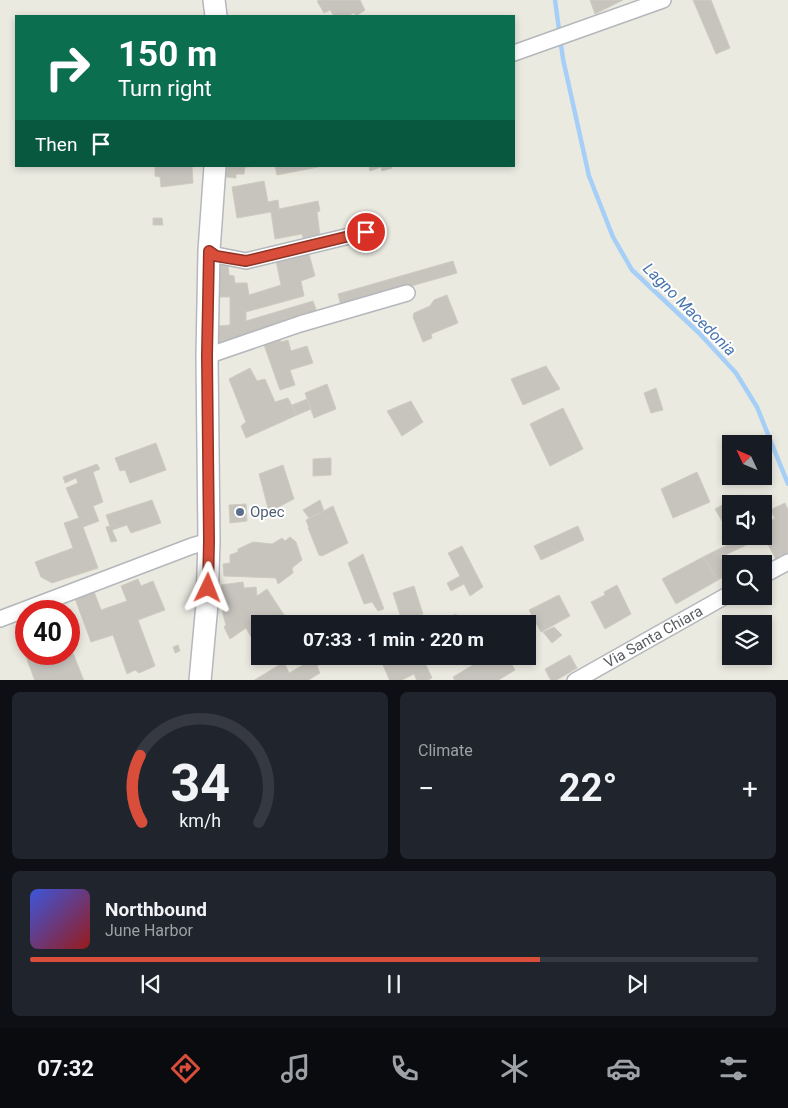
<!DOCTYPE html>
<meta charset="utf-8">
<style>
:root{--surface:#171b24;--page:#20242c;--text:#f1f3f6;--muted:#9ea1a6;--line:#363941;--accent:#d94e3a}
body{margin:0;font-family:Roboto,sans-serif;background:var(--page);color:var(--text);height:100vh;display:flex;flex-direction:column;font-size:19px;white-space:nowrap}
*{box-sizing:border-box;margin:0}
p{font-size:16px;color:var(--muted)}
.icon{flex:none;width:28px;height:28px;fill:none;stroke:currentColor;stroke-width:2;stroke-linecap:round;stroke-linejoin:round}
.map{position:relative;height:680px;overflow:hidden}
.panel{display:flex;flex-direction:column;gap:12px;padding:12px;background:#0d0f14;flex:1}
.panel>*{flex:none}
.top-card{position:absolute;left:15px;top:15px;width:500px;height:152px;border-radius:0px;box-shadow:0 2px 8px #0003;background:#0b6e4f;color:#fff;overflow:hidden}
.needle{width:32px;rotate:314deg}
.buttons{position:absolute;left:722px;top:435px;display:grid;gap:10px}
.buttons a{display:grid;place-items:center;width:50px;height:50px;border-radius:0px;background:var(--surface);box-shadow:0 2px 8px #0003;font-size:25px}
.speed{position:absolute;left:15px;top:600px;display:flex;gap:10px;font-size:25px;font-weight:700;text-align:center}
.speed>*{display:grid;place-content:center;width:65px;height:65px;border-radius:50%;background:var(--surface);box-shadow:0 2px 8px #0003;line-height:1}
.speed .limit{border:8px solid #d22;background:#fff;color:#111}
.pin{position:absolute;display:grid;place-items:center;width:42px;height:42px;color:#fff;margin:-21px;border:2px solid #fff;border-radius:50%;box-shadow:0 1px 5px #0007}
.me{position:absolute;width:55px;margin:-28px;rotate:2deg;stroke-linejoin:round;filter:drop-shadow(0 0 4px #0008)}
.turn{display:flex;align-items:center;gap:18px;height:105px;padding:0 20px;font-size:22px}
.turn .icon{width:65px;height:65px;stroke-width:2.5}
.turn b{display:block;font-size:35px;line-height:42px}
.then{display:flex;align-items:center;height:48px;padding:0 20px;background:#0003;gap:10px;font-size:19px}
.big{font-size:38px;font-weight:700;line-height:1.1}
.panel .widget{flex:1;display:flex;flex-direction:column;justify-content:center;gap:8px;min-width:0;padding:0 18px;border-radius:8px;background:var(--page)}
.panel .dial{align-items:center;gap:0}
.dial svg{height:130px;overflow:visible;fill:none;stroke:var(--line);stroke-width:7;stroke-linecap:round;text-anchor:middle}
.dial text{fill:var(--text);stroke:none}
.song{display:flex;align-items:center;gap:15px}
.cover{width:60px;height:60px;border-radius:8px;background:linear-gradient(135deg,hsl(230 70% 55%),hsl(0 70% 35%))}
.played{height:5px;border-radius:2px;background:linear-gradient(90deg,var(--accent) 70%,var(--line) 70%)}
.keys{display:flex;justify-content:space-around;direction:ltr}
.heat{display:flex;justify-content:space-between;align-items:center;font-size:28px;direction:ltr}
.panel .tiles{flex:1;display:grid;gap:12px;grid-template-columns:1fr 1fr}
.widget:last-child{grid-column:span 2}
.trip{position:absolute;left:251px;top:615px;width:285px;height:50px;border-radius:0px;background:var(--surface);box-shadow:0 2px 8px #0003;font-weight:700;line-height:50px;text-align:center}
.dock{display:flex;height:80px;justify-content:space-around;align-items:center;background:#090b0e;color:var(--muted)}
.dock .icon{width:35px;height:35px}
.dock .active{color:var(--accent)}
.dock b{font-size:22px;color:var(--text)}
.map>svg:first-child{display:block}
</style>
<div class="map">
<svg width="788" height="681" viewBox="0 0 788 681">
<rect width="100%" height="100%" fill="#ebeae1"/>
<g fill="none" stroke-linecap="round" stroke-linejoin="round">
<path stroke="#a6cff7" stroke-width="4.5" d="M555 0 563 59 589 176 613 237 632 270 699 333 736 373 757 407 788 484"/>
</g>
<path fill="#c7c4be" stroke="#cfcbc0" d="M319 0H360L365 10 356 16 354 13 347 16H334L330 10 324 13 317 1Z
M590 0H623L595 14Z
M693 0H711L730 48 716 54Z
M155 166H192L193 183 161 187 160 177 155 176Z
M227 166H260L245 167 244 174H236V178L226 177Z
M275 166H323L277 175Z
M369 166H391L392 168 382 171 381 167 370 171Z
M264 181 268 202 278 200 279 209 318 201 320 211 317 212 320 235 303 238 302 234 275 239 271 212 237 218 232 187Z
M153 218H162L163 225H153Z
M308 250 315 276 301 281 304 296 246 312V321L313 301 318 315 218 348 219 326 230 325V297H219V264L228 262 229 275 234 276 235 283H247L249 295 281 285 276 261Z
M453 261 457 273 341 306 338 294Z
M447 295 458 323 431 334 432 338 423 342 413 317 414 313 430 306 434 300Z
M279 336 281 342 288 340 291 351 307 346 313 363 290 370 295 385 280 390 263 342Z
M546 366 560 389 523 405 511 379Z
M250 368 257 381 265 379 275 402 288 398 297 415 246 438 241 426 246 422 229 379Z
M327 384 336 409 314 418 305 393Z
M656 388 663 410 651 413 644 393Z
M307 399 311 409 297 415 292 405Z
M411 401 423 422 402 436 387 411Z
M563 408 583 449 550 466 530 424Z
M156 443 166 470 130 483 125 470 120 471 115 458Z
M331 458V475L313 476V459Z
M97 464 100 469 93 472 103 502 93 506 99 521 83 527 98 568 52 583 41 577 35 562 73 548 64 523 79 518 66 488 78 483 76 478 65 483 63 477Z
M283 465 294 499 269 512 259 474Z
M697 472 710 502 673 518 661 489Z
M740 495 744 504H731V528L729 524 725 526 715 509Z
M152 500 161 523 131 533 127 525 112 530 117 541 111 542 106 527 110 526 106 515Z
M320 500 324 511 309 518 303 510Z
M785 503 788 510V557L785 559 782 554 776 559 763 536 764 526 775 518 770 510Z
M246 504 247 521 230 523 229 505Z
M333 506 348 543 322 556 319 555 308 528H309L306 520Z
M578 526 584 540 541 560 534 546Z
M745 536 763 537 721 557 731 572 718 580 703 557Z
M290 537 296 542 302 560 292 568 293 573 278 584 276 578 224 576 223 564 230 563V555L238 552V549L253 542 272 544 282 538 285 541Z
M462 546 483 587 470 596 464 584 451 591 447 583 460 576 448 553Z
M363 554 384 609 378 611 372 602 364 604 348 563Z
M703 557 718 580 676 604 662 579Z
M138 579 141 586 153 581 165 610 138 620 155 666 139 673 135 670 127 674 113 635 91 642 74 596 93 589 101 610 127 601 121 586Z
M243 582 244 588 256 587 257 596 267 589 290 624H260V653L246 628 230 639 224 627 226 625 223 614 221 585Z
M617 585 631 614 605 629 591 602 605 595 604 592Z
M414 586 423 614 417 616 420 624H403L393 593Z
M559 595 570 616 541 632 529 610Z
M456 614 459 622 448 624 446 619Z
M361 618 363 624H352Z
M554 627 562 635 552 643 543 632Z
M69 643 84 681H35L22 646 26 644V654H69Z
M178 645 180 651 175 653 173 647Z
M570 655 577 668 555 681H551L545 669Z
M305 656H327L328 658 317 666 320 673 307 681H253L284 662 289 673 308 662Z
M354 656H365L367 660 358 664Z
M397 656H400L402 661 408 658 407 656H444L426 665 432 678 426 681H417L414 674 400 681H390L382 663Z
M488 656H507L515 670 497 681H455L453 677Z"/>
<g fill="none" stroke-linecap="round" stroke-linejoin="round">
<g stroke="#b4b7bb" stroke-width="18">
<g id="street">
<path d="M514 53 663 0"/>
<path d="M209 251 216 255 246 261 366 232"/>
<path d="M207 356 300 324 407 293"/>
<path d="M764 575 788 562"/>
<path d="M0 619 192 546 209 541"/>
<path id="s1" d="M575 681 731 593"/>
</g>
</g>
<g stroke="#b5b7bd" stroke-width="24">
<path id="secondary" d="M214 0 216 16
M200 681 207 604 209 541 207 356 209 251 215 166"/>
</g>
<use href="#street" stroke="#fff" stroke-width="15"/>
<use href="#secondary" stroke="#fff" stroke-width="21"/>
</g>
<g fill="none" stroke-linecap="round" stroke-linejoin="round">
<g stroke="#8d3326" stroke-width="12">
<path id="route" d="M208 588 209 541 207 356 209 251 216 256 246 261 366 232"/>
</g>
<use href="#route" stroke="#d94e3a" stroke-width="9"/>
</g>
<circle fill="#5c6f8a" stroke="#fff" stroke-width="2" cx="240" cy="512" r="5"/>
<g text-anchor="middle" stroke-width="4" stroke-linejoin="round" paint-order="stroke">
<g font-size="15" fill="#4e5e75" stroke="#fff" text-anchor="start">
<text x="250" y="517">Opec</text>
</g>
<g font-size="15" fill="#5a5d61" stroke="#fff">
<text dy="5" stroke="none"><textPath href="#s1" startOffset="90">Via Santa Chiara</textPath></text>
</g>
<g font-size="16" font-style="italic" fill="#4875af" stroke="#fff">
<text transform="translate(690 309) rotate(45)" y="6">Lagno Macedonia</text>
</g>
</g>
</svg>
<div class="buttons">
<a><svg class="needle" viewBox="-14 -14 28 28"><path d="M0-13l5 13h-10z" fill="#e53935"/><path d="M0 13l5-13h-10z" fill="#9ea1a6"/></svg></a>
<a><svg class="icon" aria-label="sound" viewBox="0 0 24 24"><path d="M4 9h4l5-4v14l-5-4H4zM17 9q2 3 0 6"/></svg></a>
<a><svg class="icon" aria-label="search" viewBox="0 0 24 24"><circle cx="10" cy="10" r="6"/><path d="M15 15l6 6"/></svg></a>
<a><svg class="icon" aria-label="layers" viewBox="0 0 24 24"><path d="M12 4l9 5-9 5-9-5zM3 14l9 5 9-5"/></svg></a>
</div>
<div class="speed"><div class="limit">40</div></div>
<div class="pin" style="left:366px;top:232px;background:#d93025"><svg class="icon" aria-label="arrive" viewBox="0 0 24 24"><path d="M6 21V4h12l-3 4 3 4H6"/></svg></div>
<svg class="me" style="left:208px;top:588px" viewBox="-20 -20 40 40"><path d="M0-17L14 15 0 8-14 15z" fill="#d94e3a" stroke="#fff" stroke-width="4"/></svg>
<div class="trip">07:33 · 1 min · 220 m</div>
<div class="top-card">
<div class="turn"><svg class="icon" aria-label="right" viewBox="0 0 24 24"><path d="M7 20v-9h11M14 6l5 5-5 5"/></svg><div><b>150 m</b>Turn right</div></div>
<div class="then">Then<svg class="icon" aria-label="arrive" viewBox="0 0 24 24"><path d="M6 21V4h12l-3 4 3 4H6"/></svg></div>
</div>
</div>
<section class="panel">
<div class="tiles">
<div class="widget dial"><svg viewBox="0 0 100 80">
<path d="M14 69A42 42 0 1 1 86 69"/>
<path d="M14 69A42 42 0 0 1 13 28" stroke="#d94e3a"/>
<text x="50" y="56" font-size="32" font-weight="700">34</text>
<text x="50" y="72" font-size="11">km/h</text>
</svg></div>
<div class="widget"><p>Climate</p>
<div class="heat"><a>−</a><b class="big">22°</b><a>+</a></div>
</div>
<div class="widget">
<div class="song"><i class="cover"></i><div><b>Northbound</b><p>June Harbor</p></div></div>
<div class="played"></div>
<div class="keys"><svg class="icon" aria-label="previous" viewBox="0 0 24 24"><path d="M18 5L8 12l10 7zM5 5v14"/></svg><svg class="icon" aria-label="pause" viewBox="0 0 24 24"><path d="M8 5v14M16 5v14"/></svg><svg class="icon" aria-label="next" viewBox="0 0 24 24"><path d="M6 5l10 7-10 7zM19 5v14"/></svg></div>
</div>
</div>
</section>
<nav class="dock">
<b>07:32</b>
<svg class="icon active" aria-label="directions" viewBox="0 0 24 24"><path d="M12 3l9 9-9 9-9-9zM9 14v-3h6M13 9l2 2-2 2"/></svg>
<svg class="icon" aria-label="music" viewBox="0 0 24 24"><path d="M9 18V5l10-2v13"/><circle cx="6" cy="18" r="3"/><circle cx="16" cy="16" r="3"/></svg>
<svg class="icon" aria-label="phone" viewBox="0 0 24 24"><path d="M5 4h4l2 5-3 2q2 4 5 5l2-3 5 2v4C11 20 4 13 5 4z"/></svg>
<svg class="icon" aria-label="climate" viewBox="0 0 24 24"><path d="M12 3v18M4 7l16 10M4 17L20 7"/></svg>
<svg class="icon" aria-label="car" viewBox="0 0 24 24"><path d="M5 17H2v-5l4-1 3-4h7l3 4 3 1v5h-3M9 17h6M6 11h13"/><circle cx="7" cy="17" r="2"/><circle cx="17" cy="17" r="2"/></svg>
<svg class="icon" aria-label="filters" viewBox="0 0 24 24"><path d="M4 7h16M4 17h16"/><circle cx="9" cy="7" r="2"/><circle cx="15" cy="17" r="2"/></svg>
</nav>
